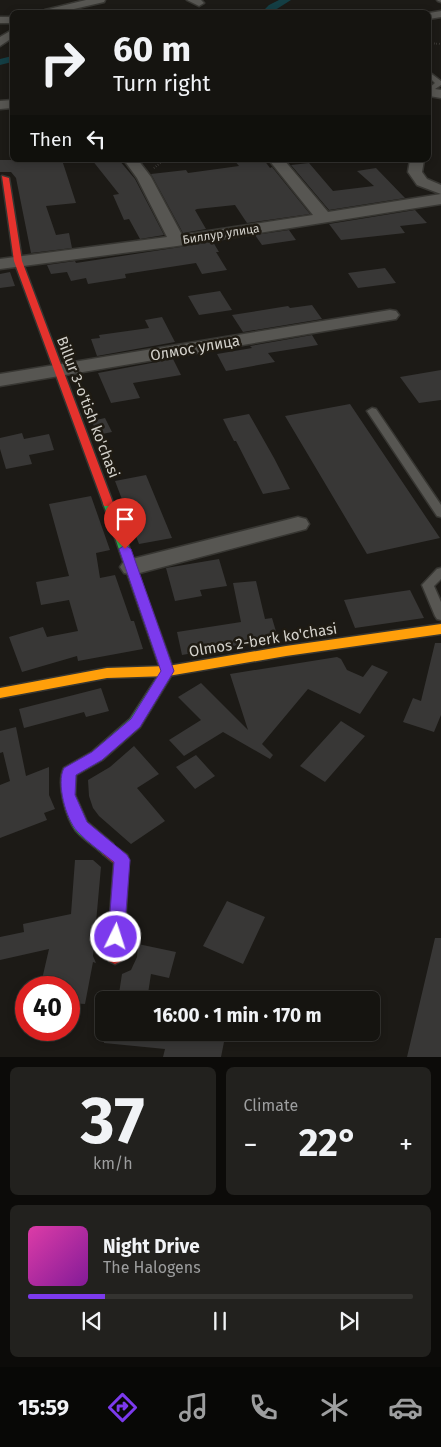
<!DOCTYPE html>
<meta charset="utf-8">
<style>
:root{--surface:#151410;--page:#22211e;--text:#f1f3f6;--muted:#9d9e9f;--line:#343330;--accent:#7c3aed}
body{margin:0;font-family:"Fira Sans",sans-serif;background:var(--page);color:var(--text);height:100vh;display:flex;flex-direction:column;font-size:19px;white-space:nowrap}
*{box-sizing:border-box;margin:0}
p{font-size:16px;color:var(--muted)}
.icon{flex:none;width:28px;height:28px;fill:none;stroke:currentColor;stroke-width:2;stroke-linecap:round;stroke-linejoin:round}
.map{position:relative;height:1057px;overflow:hidden}
.details{display:flex;flex-direction:column;gap:10px;padding:10px;background:#0c0b09;flex:1}
.details>*{flex:none}
.top-card{position:absolute;left:10px;top:10px;width:421px;height:152px;border-radius:8px;box-shadow:0 2px 8px #0003,0 0 0 1px var(--line);background:#151410;color:var(--text);overflow:hidden}
.speed{position:absolute;left:15px;top:976px;display:flex;gap:10px;font-size:25px;font-weight:700;text-align:center}
.speed>*{display:grid;place-content:center;width:65px;height:65px;border-radius:50%;background:var(--surface);box-shadow:0 2px 8px #0003,0 0 0 1px var(--line);line-height:1}
.speed .limit{border:8px solid #d22;background:#fff;color:#111}
.pin{position:absolute;display:grid;place-items:center;width:42px;height:42px;color:#fff;margin:-51px -21px;border-radius:50% 50% 50% 0;rotate:-45deg;box-shadow:0 0 5px #0007}
.pin .icon{rotate:45deg}
.me{position:absolute;width:55px;margin:-28px;rotate:4deg;stroke-linejoin:round;filter:drop-shadow(0 0 4px #0008)}
.turn{display:flex;align-items:center;gap:18px;height:105px;padding:0 20px;font-size:22px}
.turn .icon{width:65px;height:65px;stroke-width:2.5}
.turn b{display:block;font-size:35px;line-height:42px}
.then{display:flex;align-items:center;height:48px;padding:0 20px;background:#0003;gap:10px;font-size:19px}
.big{font-size:38px;font-weight:700;line-height:1.1}
.details .widget{flex:1;display:flex;flex-direction:column;justify-content:center;gap:8px;min-width:0;padding:0 18px;border-radius:8px;background:var(--page)}
.details .dial{align-items:center;gap:0}
.dial b{font-size:65px;line-height:1}
.song{display:flex;align-items:center;gap:15px}
.cover{width:60px;height:60px;border-radius:8px;background:linear-gradient(135deg,hsl(320 70% 55%),hsl(290 70% 35%))}
.played{height:5px;border-radius:2px;background:linear-gradient(90deg,var(--accent) 20%,var(--line) 20%)}
.keys{display:flex;justify-content:space-around;direction:ltr}
.heat{display:flex;justify-content:space-between;align-items:center;font-size:28px;direction:ltr}
.details .tiles{flex:1;display:grid;gap:10px;grid-template-columns:1fr 1fr}
.widget:last-child{grid-column:span 2}
.trip{position:absolute;left:95px;top:991px;width:285px;height:50px;border-radius:8px;background:var(--surface);box-shadow:0 2px 8px #0003,0 0 0 1px var(--line);font-weight:700;line-height:50px;text-align:center}
.tabs{display:flex;height:80px;justify-content:space-around;align-items:center;background:#080806;color:var(--muted)}
.tabs .icon{width:35px;height:35px}
.tabs .current{color:var(--accent)}
.tabs b{font-size:22px;color:var(--text)}
.map>svg:first-child{display:block}
</style>
<div class="map">
<svg width="441" height="1057" viewBox="0 0 441 1057">
<rect width="100%" height="100%" fill="#1c1a16"/>
<g fill="none" stroke-linecap="round" stroke-linejoin="round">
<path fill="#143e44" fill-rule="evenodd" d="M279 0H291L272 12H262L269 5Z
M12 56V62L0 65V59Z"/>
</g>
<path fill="#383736" d="M0 160H62L76 203 46 206 56 235 69 233 72 248 31 253 16 178 11 172H0Z
M92 160H119L135 179 164 235 140 239 129 219 124 220 113 195 119 194Z
M234 160H264L270 168 272 167 310 214 247 223 235 205 197 209 195 210 206 229 183 233 151 174 186 170 188 173 239 166Z
M309 163 333 191 374 186 357 171 376 168 405 198 329 210 291 165Z
M415 210 427 223 400 226 405 233 341 240 329 224Z
M289 230 296 240 262 245 255 235Z
M213 242 219 252H216L227 270 202 274 196 263 125 274 126 278 88 284 86 278 71 281 67 272 51 274 47 265 75 261 76 263Z
M385 268 396 283 358 288 348 273Z
M10 272 15 286 0 288V274Z
M220 291 232 310 199 315 188 296Z
M312 305 322 319 243 332 232 315 288 306 290 308Z
M162 317 175 342 97 356 91 339 100 338 99 335 149 328 145 320Z
M312 335 318 345 268 353 275 362 226 371 217 354 252 348 250 346Z
M173 359 181 375 133 383 140 398 111 403 98 373Z
M441 370V400L419 403 400 377Z
M350 404 440 538 367 554 285 416Z
M249 414 274 458 290 489 263 494 236 441H234L223 419Z
M105 418 112 432 97 435 92 421Z
M22 433 24 439 49 434 54 450 29 455 32 464 6 469 0 449V438Z
M146 475 172 538 139 544 115 481Z
M91 496 110 550 96 553 100 578 115 575 131 621H134L143 649 78 661 77 656 22 672 9 637 43 627 47 637 78 631 69 600 41 605 36 582 69 576 49 504Z
M219 559 227 586 200 590 202 596 175 601 166 568Z
M256 581 265 619 272 618 278 638 182 655 177 632 241 622 233 583Z
M410 590 424 618 355 628 344 600Z
M435 643H441V715L434 732 403 722 413 698 421 701Z
M337 657 341 659 347 670 363 677 372 665 388 672 360 714 308 689 262 744 273 755 270 759 223 732 184 756 169 740 201 720 178 697 201 683 248 730 230 674Z
M101 688 109 711 86 717 84 712 24 728 19 709Z
M341 721 365 736 325 782 300 766Z
M16 727 26 776 49 767V795L55 809 44 813 47 820 0 838V785L10 781 3 752 0 753V731Z
M134 746 159 774 137 788 165 821 131 844 99 816 93 808 89 796 88 780 110 767Z
M196 755 215 776 195 789 176 767Z
M75 860H93L101 867 93 956 96 963 93 962 85 1004 69 1003V988H40L49 949 0 960V937L24 932 23 924 71 914Z
M227 901 265 917 243 964 203 946Z
M435 938H441V1057H407Z
M138 944 176 952 169 978 151 974 147 1000H118L122 974 131 970 137 957Z
M104 1032H181L224 1042 221 1057H163L165 1049 104 1043Z"/>
<g fill="none" stroke-linecap="round" stroke-linejoin="round">
<g stroke="#373632" stroke-width="3">
<path id="lane" d="M437 0H441V2L438 1Z
M429 72 441 81V85L429 93V88L435 83 429 77Z
M372 408 376 409 441 505V517L437 516 367 411Z
M441 568V579L434 586 441 602V620L437 619 435 616 422 585 437 569Z"/>
</g>
<g stroke="#373632" stroke-width="3">
<path id="street" d="M86 0H105L104 2 61 12H44L45 10Z
M187 0H201L204 3 199 6Z
M441 11V17L429 19V13Z
M0 17H12V23H0Z
M12 30V38L0 46V37Z
M429 88 441 90V98L429 96Z
M12 100V108L0 109V101Z
M124 160H138L151 177 182 235 313 215 269 160H284L328 212 441 194 417 185 408 172 410 160H424L422 172 427 179 441 185V204L177 246 0 269V259L167 237 137 178Z
M390 310 396 311 399 315 396 319 0 386V374Z
M298 517 306 519 309 524 306 529 132 575 124 573 120 567 124 561 132 559Z"/>
</g>
<g stroke="#373632" stroke-width="3">
<path id="fast" d="M108 499 113 503 174 671 140 727 102 760 76 775 75 795 87 822 113 844 115 849 113 854 108 856 103 854C94 846 83 839 76 831 66 818 56 783 64 768L92 752 130 719 161 671 103 503Z"/>
</g>
<g stroke="#373632" stroke-width="3">
<path id="slow" d="M441 624V634L286 656 168 676 107 678 0 698V688L107 668 168 666 286 646Z"/>
</g>
<g stroke="#373632" stroke-width="3">
<path id="jam" d="M2 176 9 178 22 261 113 503 112 506H104L103 503 14 261Z
M108 842 127 855 129 860 123 956 121 961 115 964 109 961 107 956 114 863 103 854 101 849 103 844Z"/>
</g>
<path stroke="#565451" stroke-width="2" stroke-dasharray="0.5 2" stroke-linecap="butt" d="M429 43 441 44
M154 168 164 160"/>
<use href="#lane" fill="#575652" fill-rule="evenodd"/>
<use href="#street" fill="#575652" fill-rule="evenodd"/>
<use href="#fast" fill="#30b455" fill-rule="evenodd"/>
<use href="#slow" fill="#ff9f0a" fill-rule="evenodd"/>
<use href="#jam" fill="#e5322d" fill-rule="evenodd"/>
</g>
<path fill="#7c3aed" stroke="#51269a" d="M125 545 131 549 174 671 140 727 102 760 76 775 75 795 87 822 127 855 130 860 124 937 122 942 116 945 111 942 108 937 114 862C102 852 88 843 77 831 66 819 56 783 64 768L92 752 131 719 161 671 119 549Z"/>
<g text-anchor="middle" stroke-width="5" stroke-linejoin="round" paint-order="stroke">
<g font-size="12" fill="#d3d1cb" stroke="#1f1b13">
<text transform="translate(221 234) rotate(-9)" y="4">Биллур улица</text>
</g>
<g font-size="15" fill="#d3d1cb" stroke="#1f1b13">
<text transform="translate(195 348) rotate(-10)" y="5">Олмос улица</text>
<text transform="translate(88 407) rotate(69)" y="5">Billur 3-o'tish ko'chasi</text>
<text transform="translate(263 640) rotate(-9)" y="5">Olmos 2-berk ko'chasi</text>
</g>
</g>
</svg>
<div class="speed"><div class="limit">40</div></div>
<div class="pin" style="left:125px;top:549px;background:#d93025"><svg class="icon" aria-label="arrive" viewBox="0 0 24 24"><path d="M6 21V4h12l-3 4 3 4H6"/></svg></div>
<svg class="me" style="left:116px;top:937px" viewBox="-20 -20 40 40"><circle r="17" fill="#7c3aed" stroke="#fff" stroke-width="3"/><path d="M0-11L8 9 0 5-8 9z" fill="#fff"/></svg>
<div class="trip">16:00 · 1 min · 170 m</div>
<div class="top-card">
<div class="turn"><svg class="icon" aria-label="right" viewBox="0 0 24 24"><path d="M7 20v-9h11M14 6l5 5-5 5"/></svg><div><b>60 m</b>Turn right</div></div>
<div class="then">Then<svg class="icon" aria-label="left" viewBox="0 0 24 24"><path d="M17 20v-9H6M10 6l-5 5 5 5"/></svg></div>
</div>
</div>
<section class="details">
<div class="tiles">
<div class="widget dial"><b>37</b><p>km/h</p></div>
<div class="widget"><p>Climate</p>
<div class="heat"><a>−</a><b class="big">22°</b><a>+</a></div>
</div>
<div class="widget">
<div class="song"><i class="cover"></i><div><b>Night Drive</b><p>The Halogens</p></div></div>
<div class="played"></div>
<div class="keys"><svg class="icon" aria-label="previous" viewBox="0 0 24 24"><path d="M18 5L8 12l10 7zM5 5v14"/></svg><svg class="icon" aria-label="pause" viewBox="0 0 24 24"><path d="M8 5v14M16 5v14"/></svg><svg class="icon" aria-label="next" viewBox="0 0 24 24"><path d="M6 5l10 7-10 7zM19 5v14"/></svg></div>
</div>
</div>
</section>
<nav class="tabs">
<b>15:59</b>
<svg class="icon current" aria-label="directions" viewBox="0 0 24 24"><path d="M12 3l9 9-9 9-9-9zM9 14v-3h6M13 9l2 2-2 2"/></svg>
<svg class="icon" aria-label="music" viewBox="0 0 24 24"><path d="M9 18V5l10-2v13"/><circle cx="6" cy="18" r="3"/><circle cx="16" cy="16" r="3"/></svg>
<svg class="icon" aria-label="phone" viewBox="0 0 24 24"><path d="M5 4h4l2 5-3 2q2 4 5 5l2-3 5 2v4C11 20 4 13 5 4z"/></svg>
<svg class="icon" aria-label="climate" viewBox="0 0 24 24"><path d="M12 3v18M4 7l16 10M4 17L20 7"/></svg>
<svg class="icon" aria-label="car" viewBox="0 0 24 24"><path d="M5 17H2v-5l4-1 3-4h7l3 4 3 1v5h-3M9 17h6M6 11h13"/><circle cx="7" cy="17" r="2"/><circle cx="17" cy="17" r="2"/></svg>
</nav>
